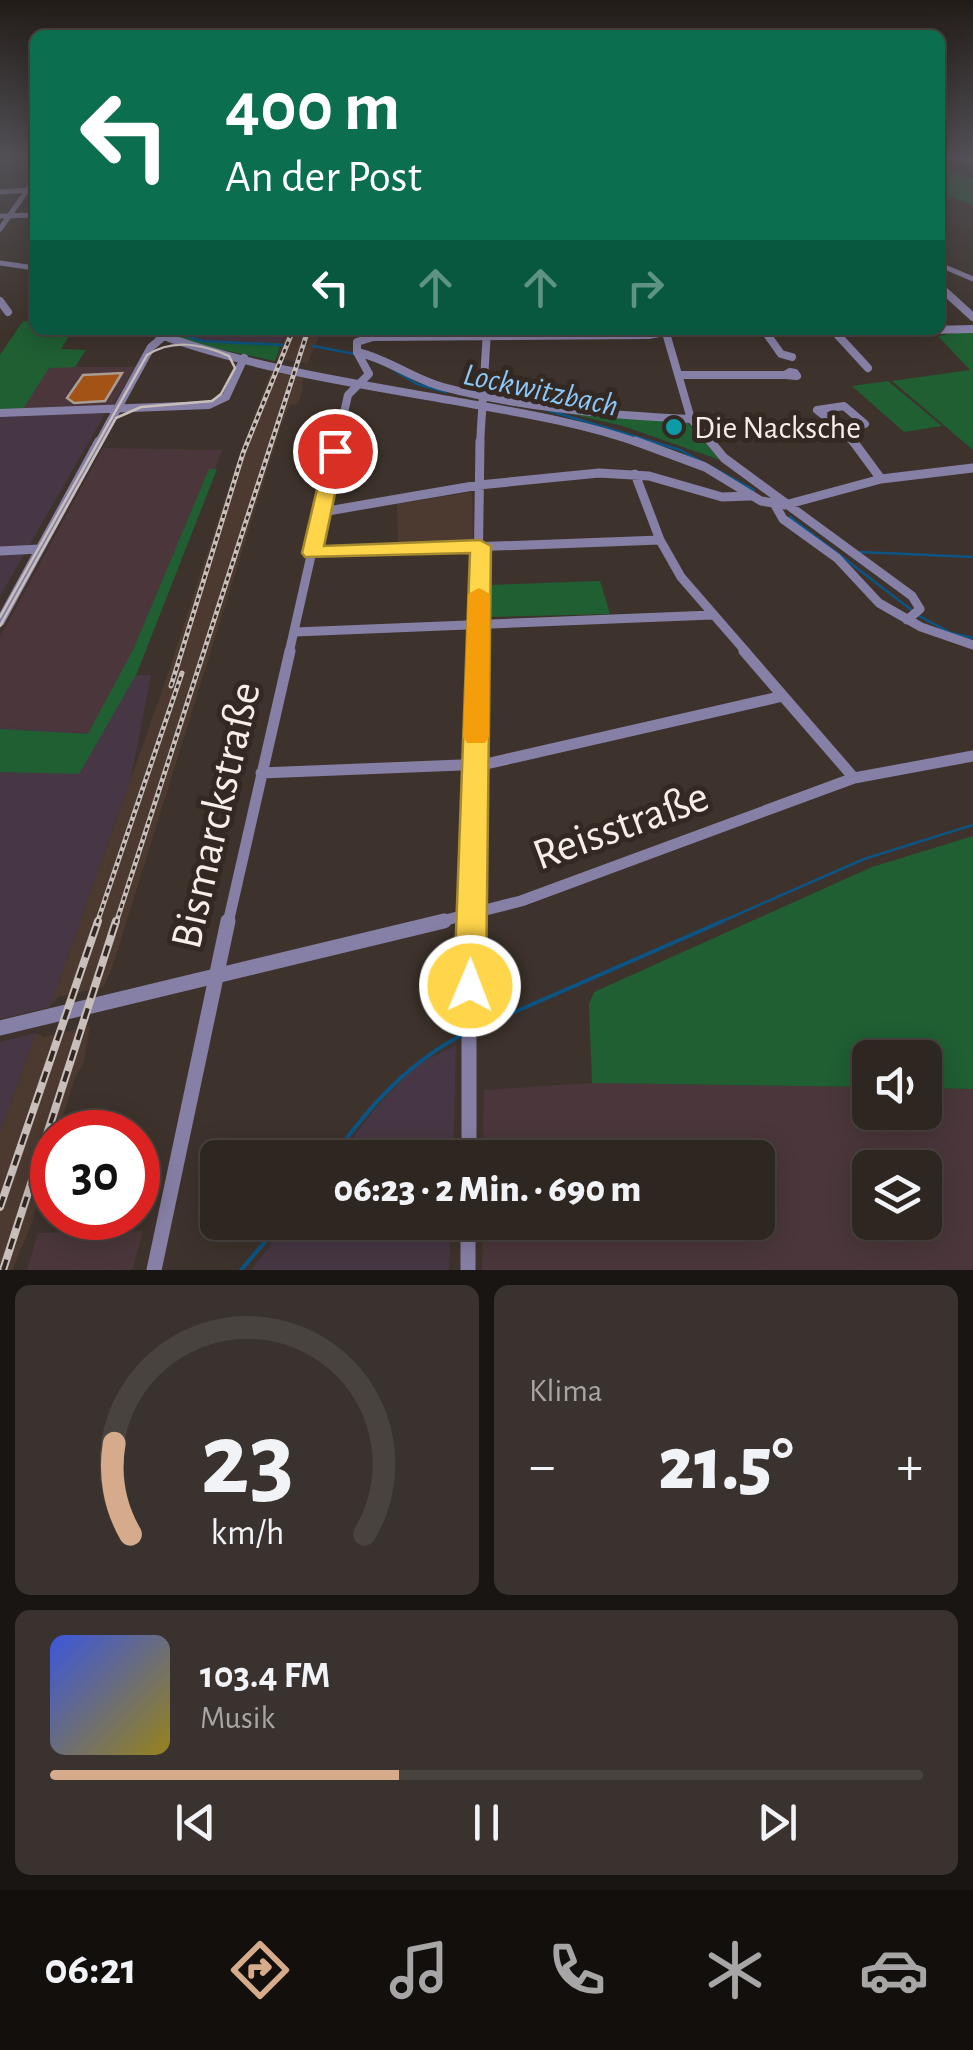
<!DOCTYPE html>
<html lang="de">
<meta charset="utf-8">
<style>
:root{--surface:#2e2621;--page:#3a322e;--text:#f1f3f6;--muted:#a7a5a5;--line:#49433f;--accent:#d6ab8b}
body{margin:0;font-family:"Alegreya Sans",sans-serif;background:var(--page);color:var(--text);height:100vh;display:flex;flex-direction:column;font-size:38px;white-space:nowrap}
*{box-sizing:border-box;margin:0}
p{font-size:32px;color:var(--muted)}
.icon{flex:none;width:55px;height:55px;fill:none;stroke:currentColor;stroke-width:2;stroke-linecap:round;stroke-linejoin:round}
.map{position:relative;height:1270px;overflow:hidden}
.panel{display:flex;flex-direction:column;gap:15px;padding:15px;background:#191512;flex:1}
.panel>*{flex:none}
.banner{position:absolute;left:30px;top:30px;width:915px;height:305px;border-radius:15px;box-shadow:0 5px 25px #0003,0 0 0 2px var(--line);background:#0b6e4f;color:#fff;overflow:hidden}
.buttons{position:absolute;left:852px;top:1040px;display:grid;gap:20px}
.buttons a{display:grid;place-items:center;width:90px;height:90px;border-radius:15px;background:var(--surface);box-shadow:0 5px 25px #0003,0 0 0 2px var(--line);font-size:50px}
.speed{position:absolute;left:30px;top:1110px;display:flex;gap:20px;font-size:50px;font-weight:700;text-align:center}
.speed>*{display:grid;place-content:center;width:130px;height:130px;border-radius:50%;background:var(--surface);box-shadow:0 5px 25px #0003,0 0 0 2px var(--line);line-height:1}
.speed .limit{border:15px solid #d22;background:#fff;color:#111}
.pin{position:absolute;display:grid;place-items:center;width:85px;height:85px;color:#fff;margin:-42px;border:5px solid #fff;border-radius:50%;box-shadow:0 2px 10px #0007}
.me{position:absolute;width:110px;margin:-55px;rotate:1deg;stroke-linejoin:round;filter:drop-shadow(0 0 8px #0008)}
.turn{display:flex;align-items:center;gap:35px;height:210px;padding:0 30px;font-size:45px}
.turn .icon{width:130px;height:130px;stroke-width:2.5}
.turn b{display:block;font-size:70px;line-height:85px}
.lanes{display:flex;align-items:center;height:95px;padding:0 30px;background:#0003;justify-content:center;gap:50px;direction:ltr}
.lanes .off{opacity:.35}
.big{font-size:75px;font-weight:800;line-height:1.1}
.panel .tile{flex:1;display:flex;flex-direction:column;justify-content:center;gap:15px;min-width:0;padding:0 35px;border-radius:15px;background:var(--page)}
.panel .dial{align-items:center;gap:0}
.dial svg{height:260px;overflow:visible;fill:none;stroke:var(--line);stroke-width:7;stroke-linecap:round;text-anchor:middle}
.dial text{fill:var(--text);stroke:none}
.song{display:flex;align-items:center;gap:30px}
.cover{width:120px;height:120px;border-radius:15px;background:linear-gradient(135deg,hsl(230 70% 55%),hsl(50 70% 35%))}
.played{height:10px;border-radius:5px;background:linear-gradient(90deg,var(--accent) 40%,var(--line) 40%)}
.keys{display:flex;justify-content:space-around;direction:ltr}
.heat{display:flex;justify-content:space-between;align-items:center;font-size:55px;direction:ltr}
.panel .tiles{flex:1;display:grid;gap:15px;grid-template-columns:1fr 1fr}
.tile:last-child{grid-column:span 2}
.trip{position:absolute;left:200px;top:1140px;width:575px;height:100px;border-radius:15px;background:var(--surface);box-shadow:0 5px 25px #0003,0 0 0 2px var(--line);font-weight:800;line-height:100px;text-align:center}
.dock{display:flex;height:160px;justify-content:space-around;align-items:center;background:#120f0d;color:var(--muted)}
.dock .icon{width:70px;height:70px}
.dock .selected{color:var(--accent)}
.dock b{font-size:45px;color:var(--text)}
.map>svg:first-child{display:block}
</style>
<div class="map">
<svg width="973" height="1270" viewBox="0 0 973 1270">
<rect width="100%" height="100%" fill="#3e332c"/>
<path fill="#4b373b" fill-rule="evenodd" d="M49 367H135L113 406 23 409Z
M103 448 222 450 132 675 95 733 0 727V637Z
M592 1083 870 1087V1112H925V1088L973 1089V1270H482L483 1223 758 1222V1158L483 1157 484 1090ZM870 1168H925V1222H870Z
M143 1231 132 1270H27L38 1233Z"/>
<path fill="#473744" d="M173 330H287L281 343 204 341Z
M106 412 0 596V414Z
M132 675H151L131 778 50 1007 0 1019V727L95 733Z
M36 1033 0 1133V1042Z
M456 1045 453 1157H338L374 1110 415 1066Z
M289 1222 451 1223 449 1270H251Z"/>
<path fill="#4c3a30" d="M287 330H322L307 364 277 358Z
M272 370 303 376 302 392 298 404 290 405 281 426 112 968 103 987 58 997 50 1007 168 674 237 462Z
M472 492 473 541 398 546 397 504Z
M90 1026 83 1065 75 1077 58 1132H52V1148L32 1222 12 1270H0V1133L36 1033 44 1037Z"/>
<path fill="#1f5f32" d="M940 167 973 179V205L940 193Z
M23 321 35 322V330H73L61 349 86 350 75 367 49 368 23 409 0 410V355Z
M161 330H173L204 341 281 343 275 361 191 343Z
M973 330V450L892 381 970 370 938 336Z
M888 381 942 426 904 432 852 386Z
M550 409 687 422 720 460 623 426Z
M209 469H217L137 673 79 774 0 772V729L88 734 134 648Z
M600 581 610 614 489 617V585Z
M973 836V1089L925 1088V1058H870V1087L592 1083 589 1004 594 992 872 867Z"/>
<g fill="none" stroke-linecap="round" stroke-linejoin="round">
<path stroke="#0c5483" stroke-width="2.5" d="M169 330 202 341 282 345
M313 346 355 354
M394 370 417 384 446 392
M547 410 680 450 754 490
M790 517 913 611
M860 552 973 557
M919 616 951 633 973 638
M718 923 864 859 973 825"/>
<path stroke="#0c5483" stroke-width="4" d="M471 1031 723 921
M332 1158C369 1107 407 1063 464 1034
M241 1270 282 1222"/>
</g>
<path fill="#a35315" stroke="#aa9c93" stroke-width="2.5" d="M122 373 105 401 74 403 67 398 83 375Z"/>
<g fill="none" stroke-linecap="round" stroke-linejoin="round">
<path stroke="#8780a6" stroke-width="5" d="M940 157 973 161
M0 192 30 190
M0 216 35 215
M0 229 35 179
M0 263 35 268
M940 265 973 279"/>
<path stroke="#8780a6" stroke-width="8" d="M940 287 973 317
M0 301 8 312
M147 330C252 370 368 385 477 405 533 415 589 425 642 444
M764 330 781 354 792 357
M833 330 868 368
M929 330 973 329
M666 333 691 419 712 444
M357 352C388 359 413 379 443 387 524 408 608 415 691 419
M790 372 795 373 797 376 785 375Z
M679 375H785
M844 406 865 424 842 430 817 410Z
M0 413 209 405 226 397 244 358
M842 430 855 444
M98 444 151 347 163 337
M337 444 348 395 369 374 357 352V342L373 337 648 335 677 330
M480 444 487 331"/>
<path stroke="#8780a6" stroke-width="9" d="M635 441 705 467 761 501 785 505 881 479 973 468
M710 441 724 458 912 596 920 609 907 620
M853 441 881 479
M635 474 660 540 681 577 747 653
M775 505 783 519 837 558 879 603 921 627 973 645
M322 512 479 485 599 473 649 476 722 497 749 496
M0 551 40 549
M312 553 660 540
M0 622 99 441
M295 632 712 615
M289 653 337 441
M477 653 480 441"/>
<path stroke="#8780a6" stroke-width="11" d="M744 651 854 778
M261 773 486 764 783 696
M228 923 290 651
M434 923 521 901 854 778 973 756
M472 923 477 651"/>
<path stroke="#8780a6" stroke-width="15" d="M470 1023 472 921
M0 1028 444 921
M469 1039V1158
M468 1222V1270
M154 1270 228 921"/>
<path stroke="#c8bfbb" stroke-width="2.5" d="M0 617 147 355C173 338 202 344 229 356L235 368 221 394 212 401 141 407 116 418 0 626"/>
<g stroke="#c8bfbb" stroke-width="5">
<path id="rail-far1" d="M171 686 243 453 293 330
M97 923 182 673
M116 923 308 330"/>
</g>
<g stroke="#c8bfbb" stroke-width="8">
<path id="rail" d="M0 1207 98 921
M3 1270 116 921"/>
</g>
<use href="#rail-far1" stroke="#342922" stroke-width="2.5" stroke-dasharray="4" stroke-linecap="butt"/>
<use href="#rail" stroke="#342922" stroke-width="4" stroke-dasharray="11" stroke-linecap="butt"/>
</g>
<linearGradient id="sky" x2="0" y2="1"><stop stop-color="#221c18"/><stop offset="0.47" stop-color="#525056"/><stop offset="1" stop-color="#525056" stop-opacity="0"/></linearGradient>
<rect width="973" height="333" fill="url(#sky)"/>
<path fill="#ffd54a" stroke="#a68a30" stroke-width="2.5" d="M335 445 344 451 324 546 480 540 491 546 486 986 481 996 470 1000 459 996 454 986 470 553 305 557 302 553 326 451Z"/>
<path fill="#f59e0b" d="M479 588 490 594 489 737 485 743H467L463 737 468 594Z"/>
<circle fill="#0f9aa8" stroke="#342922" stroke-width="4" cx="674" cy="427" r="10"/>
<g text-anchor="middle" stroke-width="10" stroke-linejoin="round" paint-order="stroke">
<g font-size="32" font-style="italic" fill="#8bc7f9" stroke="#342922">
<text transform="translate(541 389) rotate(12)" y="11">Lockwitzbach</text>
</g>
<g font-size="32" fill="#f6eeea" stroke="#342922" text-anchor="start">
<text x="694" y="438">Die Nacksche</text>
</g>
<g font-size="45" fill="#f6eeea" stroke="#342922">
<text transform="translate(214 815) rotate(-77)" y="16">Bismarckstraße</text>
<text transform="translate(620 824) rotate(-20)" y="16">Reisstraße</text>
</g>
</g>
</svg>
<div class="buttons">
<a><svg class="icon" aria-label="sound" viewBox="0 0 24 24"><path d="M4 9h4l5-4v14l-5-4H4zM17 9q2 3 0 6"/></svg></a>
<a><svg class="icon" aria-label="layers" viewBox="0 0 24 24"><path d="M12 4l9 5-9 5-9-5zM3 14l9 5 9-5"/></svg></a>
</div>
<div class="speed"><div class="limit">30</div></div>
<div class="pin" style="left:335px;top:451px;background:#d93025"><svg class="icon" aria-label="arrive" viewBox="0 0 24 24"><path d="M6 21V4h12l-3 4 3 4H6"/></svg></div>
<svg class="me" style="left:470px;top:986px" viewBox="-20 -20 40 40"><circle r="17" fill="#ffd54a" stroke="#fff" stroke-width="3"/><path d="M0-11L8 9 0 5-8 9z" fill="#fff"/></svg>
<div class="trip">06:23 · 2 Min. · 690 m</div>
<div class="banner">
<div class="turn"><svg class="icon" aria-label="left" viewBox="0 0 24 24"><path d="M17 20v-9H6M10 6l-5 5 5 5"/></svg><div><b>400 m</b>An der Post</div></div>
<div class="lanes"><svg class="icon" aria-label="left" viewBox="0 0 24 24"><path d="M17 20v-9H6M10 6l-5 5 5 5"/></svg><svg class="icon off" aria-label="ahead" viewBox="0 0 24 24"><path d="M12 20V5M6 11l6-6 6 6"/></svg><svg class="icon off" aria-label="ahead" viewBox="0 0 24 24"><path d="M12 20V5M6 11l6-6 6 6"/></svg><svg class="icon off" aria-label="right" viewBox="0 0 24 24"><path d="M7 20v-9h11M14 6l5 5-5 5"/></svg></div>
</div>
</div>
<section class="panel">
<div class="tiles">
<div class="tile dial"><svg viewBox="0 0 100 80">
<path d="M14 69A42 42 0 1 1 86 69"/>
<path d="M14 69A42 42 0 0 1 9 41" stroke="#d6ab8b"/>
<text x="50" y="56" font-size="32" font-weight="700">23</text>
<text x="50" y="72" font-size="11">km/h</text>
</svg></div>
<div class="tile"><p>Klima</p>
<div class="heat"><a>−</a><b class="big">21.5°</b><a>+</a></div>
</div>
<div class="tile">
<div class="song"><i class="cover"></i><div><b>103.4 FM</b><p>Musik</p></div></div>
<div class="played"></div>
<div class="keys"><svg class="icon" aria-label="previous" viewBox="0 0 24 24"><path d="M18 5L8 12l10 7zM5 5v14"/></svg><svg class="icon" aria-label="pause" viewBox="0 0 24 24"><path d="M8 5v14M16 5v14"/></svg><svg class="icon" aria-label="next" viewBox="0 0 24 24"><path d="M6 5l10 7-10 7zM19 5v14"/></svg></div>
</div>
</div>
</section>
<nav class="dock">
<b>06:21</b>
<svg class="icon selected" aria-label="directions" viewBox="0 0 24 24"><path d="M12 3l9 9-9 9-9-9zM9 14v-3h6M13 9l2 2-2 2"/></svg>
<svg class="icon" aria-label="music" viewBox="0 0 24 24"><path d="M9 18V5l10-2v13"/><circle cx="6" cy="18" r="3"/><circle cx="16" cy="16" r="3"/></svg>
<svg class="icon" aria-label="phone" viewBox="0 0 24 24"><path d="M5 4h4l2 5-3 2q2 4 5 5l2-3 5 2v4C11 20 4 13 5 4z"/></svg>
<svg class="icon" aria-label="climate" viewBox="0 0 24 24"><path d="M12 3v18M4 7l16 10M4 17L20 7"/></svg>
<svg class="icon" aria-label="car" viewBox="0 0 24 24"><path d="M5 17H2v-5l4-1 3-4h7l3 4 3 1v5h-3M9 17h6M6 11h13"/><circle cx="7" cy="17" r="2"/><circle cx="17" cy="17" r="2"/></svg>
</nav>
